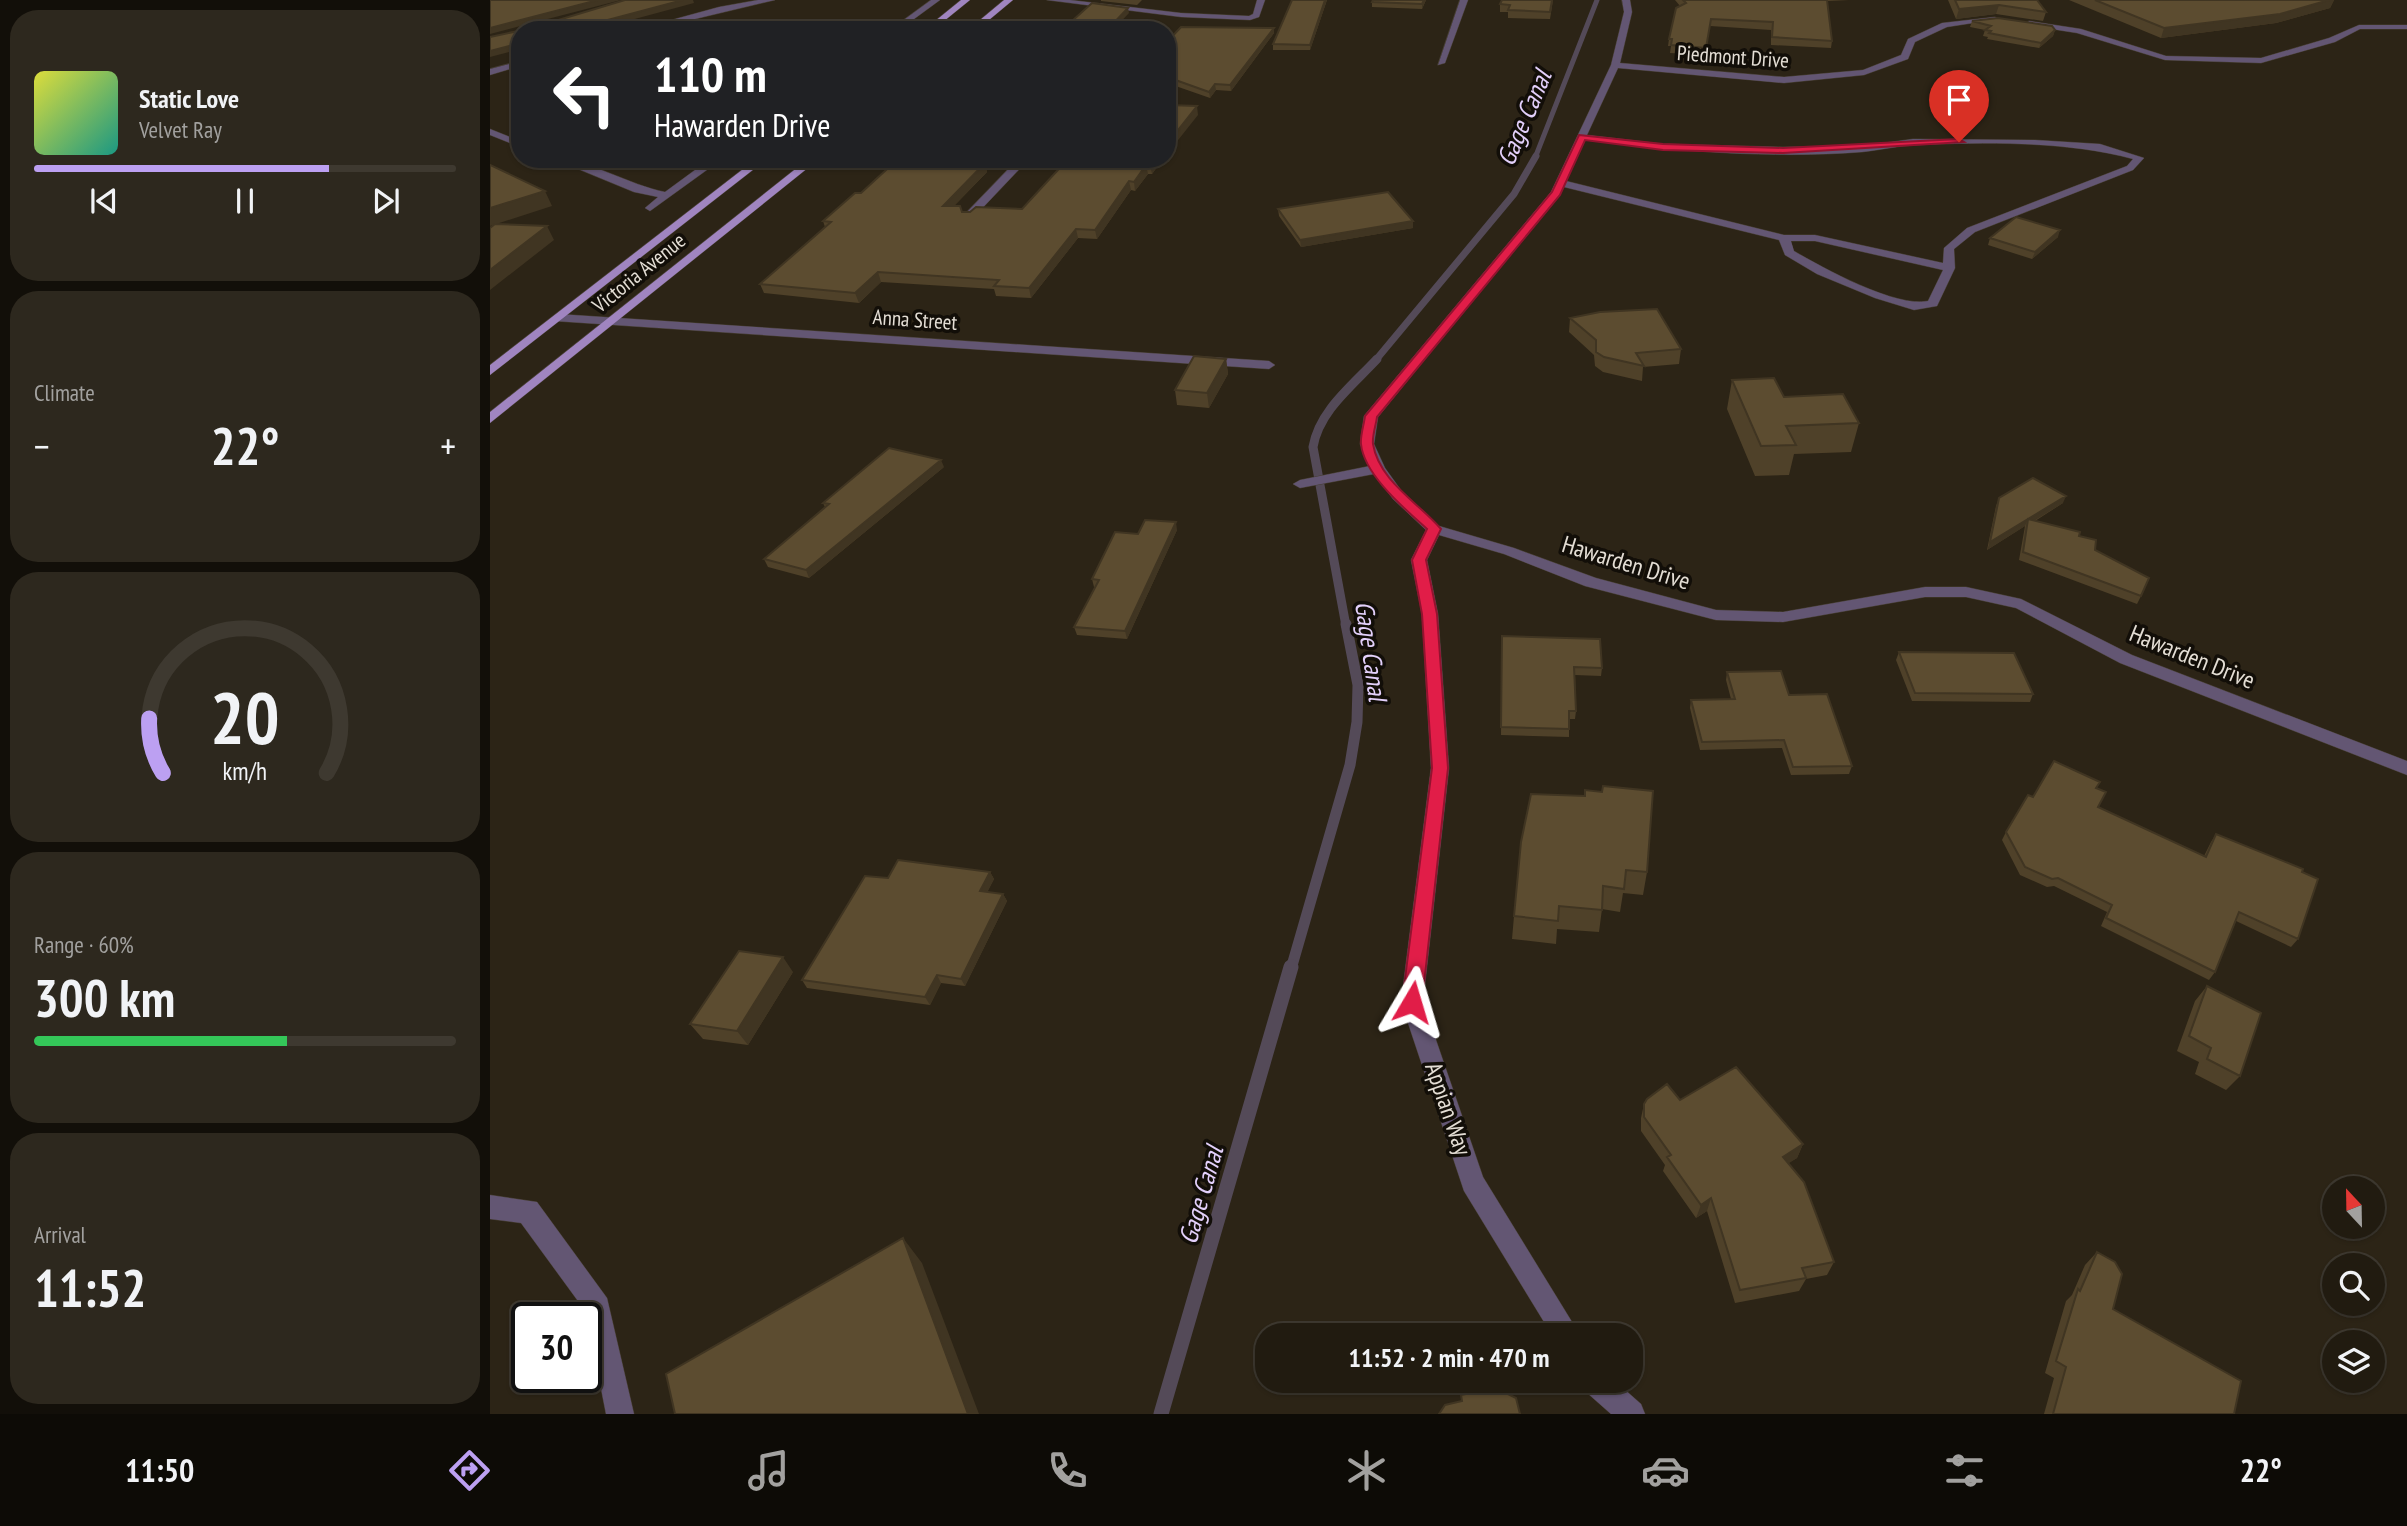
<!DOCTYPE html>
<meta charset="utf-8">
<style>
:root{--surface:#211b10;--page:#2d281e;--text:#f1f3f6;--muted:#a2a19f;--line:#3e3930;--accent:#bca0f2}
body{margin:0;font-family:"PT Sans Narrow",sans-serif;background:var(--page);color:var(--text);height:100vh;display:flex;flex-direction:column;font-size:26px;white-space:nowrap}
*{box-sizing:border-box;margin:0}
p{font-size:23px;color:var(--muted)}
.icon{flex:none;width:38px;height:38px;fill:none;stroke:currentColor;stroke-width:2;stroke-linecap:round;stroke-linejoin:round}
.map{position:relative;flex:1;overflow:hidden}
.panel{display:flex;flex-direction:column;gap:10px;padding:10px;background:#120f09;width:490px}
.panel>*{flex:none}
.top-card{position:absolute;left:21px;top:21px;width:665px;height:147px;border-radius:28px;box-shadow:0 2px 5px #0004,0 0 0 2px var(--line);background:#202124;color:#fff;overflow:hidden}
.needle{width:46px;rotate:338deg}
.buttons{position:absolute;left:1832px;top:1176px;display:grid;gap:14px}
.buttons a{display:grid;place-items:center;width:63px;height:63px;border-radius:50%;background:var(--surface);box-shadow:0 2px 5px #0004,0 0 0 2px var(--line);font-size:35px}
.speed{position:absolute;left:21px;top:1302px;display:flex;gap:14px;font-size:35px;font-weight:700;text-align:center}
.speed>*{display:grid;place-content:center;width:91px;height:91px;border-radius:50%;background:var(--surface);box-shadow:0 2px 5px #0004,0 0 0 2px var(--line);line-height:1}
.speed .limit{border:4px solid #111;border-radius:10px;background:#fff;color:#111}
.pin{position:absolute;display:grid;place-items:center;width:60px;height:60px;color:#fff;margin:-72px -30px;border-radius:50% 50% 50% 0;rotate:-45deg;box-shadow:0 0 7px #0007}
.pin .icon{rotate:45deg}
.me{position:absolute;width:77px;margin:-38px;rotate:7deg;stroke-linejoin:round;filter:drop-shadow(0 0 5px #0008)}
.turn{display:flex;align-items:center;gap:24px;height:147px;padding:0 28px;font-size:32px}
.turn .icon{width:91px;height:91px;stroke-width:2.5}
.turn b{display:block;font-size:49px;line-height:60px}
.big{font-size:52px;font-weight:800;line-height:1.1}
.panel .tile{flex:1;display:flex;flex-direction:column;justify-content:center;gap:10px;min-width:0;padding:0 24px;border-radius:28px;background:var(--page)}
.panel .dial{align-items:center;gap:0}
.dial svg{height:182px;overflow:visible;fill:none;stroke:var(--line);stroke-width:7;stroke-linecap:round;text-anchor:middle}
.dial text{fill:var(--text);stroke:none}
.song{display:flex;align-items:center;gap:21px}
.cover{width:84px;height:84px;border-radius:10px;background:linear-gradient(135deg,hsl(60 70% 55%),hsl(170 70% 35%))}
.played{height:7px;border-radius:4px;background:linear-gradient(90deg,var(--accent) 70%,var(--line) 70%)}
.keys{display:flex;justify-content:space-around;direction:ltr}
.heat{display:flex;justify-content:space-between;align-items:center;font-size:38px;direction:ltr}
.charge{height:10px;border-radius:5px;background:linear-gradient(90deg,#34c759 60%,var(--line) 0)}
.trip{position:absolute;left:765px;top:1323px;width:388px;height:70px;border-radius:28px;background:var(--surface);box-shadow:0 2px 5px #0004,0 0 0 2px var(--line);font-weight:800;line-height:70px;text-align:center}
.menu{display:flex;height:112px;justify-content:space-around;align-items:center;background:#0d0b06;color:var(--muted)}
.menu .icon{width:49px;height:49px}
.menu .active{color:var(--accent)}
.menu b{font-size:32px;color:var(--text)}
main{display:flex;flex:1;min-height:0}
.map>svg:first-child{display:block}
</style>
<main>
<section class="panel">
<div class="tile">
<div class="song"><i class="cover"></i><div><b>Static Love</b><p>Velvet Ray</p></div></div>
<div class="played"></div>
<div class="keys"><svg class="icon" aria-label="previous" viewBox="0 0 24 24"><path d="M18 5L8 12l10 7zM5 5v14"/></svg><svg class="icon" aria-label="pause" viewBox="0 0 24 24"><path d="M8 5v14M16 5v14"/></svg><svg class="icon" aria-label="next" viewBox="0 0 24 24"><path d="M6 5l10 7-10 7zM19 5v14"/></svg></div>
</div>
<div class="tile"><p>Climate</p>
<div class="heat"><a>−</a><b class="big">22°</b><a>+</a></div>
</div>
<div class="tile dial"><svg viewBox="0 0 100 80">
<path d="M14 69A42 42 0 1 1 86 69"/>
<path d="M14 69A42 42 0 0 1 8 45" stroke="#bca0f2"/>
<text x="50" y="56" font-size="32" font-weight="700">20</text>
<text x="50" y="72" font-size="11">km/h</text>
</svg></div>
<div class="tile"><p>Range · 60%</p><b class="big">300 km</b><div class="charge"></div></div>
<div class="tile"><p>Arrival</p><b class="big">11:52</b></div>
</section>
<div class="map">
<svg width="1917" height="1414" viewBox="0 0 1917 1414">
<rect width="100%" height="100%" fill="#2c2416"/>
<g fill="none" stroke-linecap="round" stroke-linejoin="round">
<path stroke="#544a58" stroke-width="5" d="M1045 158 1107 0"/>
<path stroke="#544a58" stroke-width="7" d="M885 361 1024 194 1046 156"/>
<path stroke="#544a58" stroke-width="9" d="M856 626 823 447C829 411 862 386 887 359"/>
<path stroke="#544a58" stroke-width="11" d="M801 969 860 765 867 722 868 685 856 624"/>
<path stroke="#544a58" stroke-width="15" d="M671 1414 801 967"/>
<g stroke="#463e31" stroke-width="1">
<path id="minor" d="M268 0H285L159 30H145L229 7Z
M441 0H450L409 30H400Z
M557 0H580L691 13 759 16 763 14 767 0H775L769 17 760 20 691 17Z
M970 0H978L955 63 948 65Z
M1132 0H1140L1142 12 1130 63 1294 77 1373 70 1411 55 1418 39 1452 23 1505 17 1509 19 1457 27 1425 42 1418 59 1374 75 1294 83 1128 68 1097 135 1173 144 1293 147 1372 146 1423 139 1545 140 1610 144 1654 158 1643 170 1485 232 1464 249 1465 268 1447 306 1424 310 1385 298 1327 274 1295 255 1289 240 1074 187 888 417 884 444 895 468 913 493 949 526 1024 548 1106 578 1226 610 1293 612 1435 587H1476L1531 599 1642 655 1917 761V775L1630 663 1526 608 1476 597H1435L1293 622 1226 620 1095 586 1014 554 949 535 937 560 948 614 959 768 933 1002 993 1177 1090 1335H1062L974 1191 911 1002 941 768 932 614 921 560 936 530 903 499 884 474 810 488 803 484 810 480 880 466 870 444 874 416 1061 192 1121 65 1134 12ZM1095 140C1186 151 1281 159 1372 152 1390 150 1407 146 1425 145 1493 142 1578 141 1643 159L1637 166 1477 228 1454 248 1453 263 1325 235H1294L1076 181ZM1301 241H1325L1453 270 1438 301C1406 308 1333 268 1304 251Z
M1539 21 1591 29 1676 56 1771 58 1839 38 1869 25H1917V29H1870L1845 42 1771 63 1675 60 1587 33 1536 25Z
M30 61V66L0 75V69Z
M0 129 30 141V147L0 135Z
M64 159C99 159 139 185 175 192L220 159H232L160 211 155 208 168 197 144 192Z
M528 159H539L483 218H475V214Z
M68 314 779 361 785 365 779 369 64 321 62 318Z
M0 1195 47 1202 117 1298 144 1414H116L96 1312 31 1223 0 1219Z
M1091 1381H1125L1151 1404 1155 1414H1121L1095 1391Z"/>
</g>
<g stroke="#463e31" stroke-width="1">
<path id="major" d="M471 0H480L443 30H434Z
M514 0H523L487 30H478Z
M266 159H277L0 375V365Z
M318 159H329L0 423V412Z"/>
</g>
<use href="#minor" fill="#635673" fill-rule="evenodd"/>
<use href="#major" fill="#a085c0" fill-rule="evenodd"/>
</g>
<path fill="#4f4129" d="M611 0H652L647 5 611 1Z
M802 0H837L820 50H783V44Z
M936 0 932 9 882 7V2Z
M1012 0H1063L1060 19 1018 18V12H1010V4Z
M1185 0H1359L1337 1 1342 41 1341 48 1281 45V30L1220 26 1215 55 1180 53 1181 46H1178L1179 39 1190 6Z
M1458 0H1547L1556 12 1553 21 1506 14 1466 19Z
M1579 0H1844L1840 8 1786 23 1671 38Z
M1482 21 1565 30 1563 36 1549 48 1497 39 1498 37 1493 36 1495 30 1480 27Z
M784 28V33L741 91 726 90 720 98 677 83V42Z
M408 159H500L495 164 497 172 464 206 472 212 532 209 578 159H673L662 174H658L645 191 641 190 607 239 588 238 541 298 506 296 504 289 391 282 369 303 274 293 270 284 335 227 333 221 371 193Z
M788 209 923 228 811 247 789 216Z
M1568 237 1542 259 1498 245 1500 238Z
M1080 318 1191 349 1189 364 1153 367 1152 381 1113 372 1105 366 1104 355 1079 332Z
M736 359 738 374 719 408 687 405 685 390Z
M1242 380 1294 397 1369 423 1361 452 1304 454 1299 475 1265 476 1237 409Z
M454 467 319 578 278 567 274 559 335 507 333 503Z
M1509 498 1573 503 1545 521 1589 536 1651 596 1647 604 1529 560 1535 526 1497 550 1506 506Z
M687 530 637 639 587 635 584 627 605 587H604L602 579 648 534Z
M1012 636 1112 668 1111 676 1085 675 1086 711 1085 719H1079V737L1011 735Z
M1409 652 1543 694 1540 702 1422 701 1406 660Z
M1237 672 1299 695 1362 766 1359 774 1301 775 1292 748 1210 750 1200 708 1201 700 1241 699 1236 680Z
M1606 788 1608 807 1714 856 1721 842 1726 834 1812 872 1808 939 1801 947 1746 921 1725 972 1719 980 1611 926 1617 912 1564 886 1557 887 1530 875 1512 840 1516 832 1543 797Z
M1095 790 1157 872 1153 895 1133 893 1130 912 1112 909 1109 932 1067 929 1066 944 1022 939 1024 916 1094 796Z
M500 872 504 879 497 892 513 894 517 901 475 986 451 983 440 1005 317 988 312 980 398 878Z
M303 972 258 1045 213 1039 200 1024Z
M1717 986 1750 1076 1736 1090 1705 1074 1709 1062 1687 1051 1705 1001Z
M1190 1100 1313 1144 1307 1158 1298 1163 1344 1262 1337 1275 1316 1279 1309 1291 1245 1303 1217 1211 1206 1218 1173 1171 1175 1165 1151 1131V1118L1154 1104Z
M1607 1252 1623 1309 1744 1414H1554L1564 1378 1555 1373 1576 1301 1582 1295 1595 1265Z"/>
<path fill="#403522" d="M108 0H131L0 34V28Z
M193 0H203L204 3 104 30H80Z
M835 0H837L820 50V45Z
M934 0H936L932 9V4Z
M1839 0H1844L1840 8 1786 23 1671 38 1674 28Z
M1509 5 1506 14 1466 19 1469 9Z
M638 8 639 13 623 30H617Z
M784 28V33L741 91 740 85Z
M1565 30 1563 36 1549 48 1551 43Z
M30 43V49L0 57V51Z
M725 84 726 90 720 98 719 92Z
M707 106 708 115 677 154V144Z
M489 159H500L495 164 497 172 455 215 453 206Z
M665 159H673L662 174 660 165Z
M656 165 658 174 645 191 644 182Z
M639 181 641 190 607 239 605 230Z
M55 191 62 206 0 226V208Z
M923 221V228L811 247 810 240Z
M57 226 64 240 0 290V270Z
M586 229 588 238 541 298 539 288Z
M1570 230 1568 237 1542 259 1545 252Z
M388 272 391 282 369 303 365 293Z
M736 359 738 374 719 408 717 393Z
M451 460 454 467 319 578 316 570Z
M1576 496 1573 503 1537 525 1538 519 1535 526 1497 550 1500 542Z
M686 522 687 530 637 639 635 631Z
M500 872 504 879 494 899 490 891Z
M513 894 517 901 475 986 471 979Z
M293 957 303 972 258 1045 247 1031Z
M447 975 451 983 440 1005 435 997Z
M1313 1144 1307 1158 1287 1171 1293 1157Z
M1221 1198 1217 1211 1206 1218 1211 1205Z
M413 1238 432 1263 489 1414H478Z"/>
<path fill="#5c4c30" stroke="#403522" stroke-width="2" d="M0 0H108L0 28Z
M135 0H193L80 30H30V43L0 51V37L28 31 30 27H45Z
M802 0H835L820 45 783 44Z
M883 0H934L932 4 882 2Z
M1012 0H1062L1060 12 1018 10 1020 5 1010 4Z
M1193 0H1337L1342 41 1282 37 1283 22 1221 19 1216 48 1181 45 1182 39H1179L1186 8 1196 3Z
M1465 0H1547L1556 12 1509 5 1469 9Z
M1605 0H1839L1790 14 1674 28Z
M602 3 638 8 617 30H572Z
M1508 18 1562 26 1565 30 1551 43 1499 33 1501 31 1495 30 1501 26 1482 21Z
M691 27 784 28 740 85 725 84 719 92 677 77V42Z
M677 105 707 106 677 144Z
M408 159H489L486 162 495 163 453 206H470L472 212H480L486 207 532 209 578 159H665L660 165H656L644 182 639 181 605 230 586 229 539 288 504 286 509 280 388 272 365 293 270 284 341 222 333 221 365 193H371Z
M0 165 55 191 0 208Z
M898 192 923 221 810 240 788 209Z
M1526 217 1570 230 1545 252 1500 238Z
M5 224 57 226 0 270V228Z
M1167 309 1191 349 1146 353 1154 366 1114 357 1106 352V340L1080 318 1110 312Z
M704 356 736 359 717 393 685 390Z
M1284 378 1294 397 1353 394 1369 423 1296 426 1306 445 1271 446 1242 380Z
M399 448 451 460 316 570 274 559 339 504 333 503Z
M1543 478 1576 496 1500 542 1509 498Z
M1538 519 1590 532 1589 536 1606 540 1605 550 1659 578 1651 596 1533 552Z
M655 520 686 522 635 631 584 627 609 580 602 579 625 532 648 534Z
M1012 636 1110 639 1112 668 1084 667 1086 711H1079V729L1011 727Z
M1409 652 1524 653 1543 694 1425 693Z
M1291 671 1299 695 1337 694 1362 766 1303 767 1294 740 1212 742 1201 700 1245 699 1237 672Z
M1564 761 1610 782 1606 788 1616 792 1608 807 1716 857 1726 834 1813 869 1812 872 1828 879 1808 939 1749 912 1725 972 1616 918 1622 905 1568 878 1562 879 1535 867 1516 832 1538 795 1543 797Z
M1113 786 1163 791 1157 872 1136 870 1134 889 1113 886 1112 910 1069 906 1068 921 1024 916 1031 842 1041 794 1095 796V790L1112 792Z
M408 860 500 872 490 891 513 894 471 979 447 975 435 997 312 980 375 876 398 878Z
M249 951 293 957 247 1031 200 1024Z
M1717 986 1771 1013 1750 1076 1717 1059 1721 1048 1699 1036Z
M1246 1067 1313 1144 1293 1157 1314 1182 1344 1262 1312 1268 1316 1278 1250 1290 1221 1198 1211 1205 1177 1157 1181 1155 1154 1117V1104L1157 1099 1177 1084 1190 1100Z
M413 1238 478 1414H185L176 1374Z
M1607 1252 1625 1262 1632 1274 1623 1309 1751 1381 1744 1414H1563L1576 1367 1566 1361 1588 1289 1590 1291Z
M1006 1388 1026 1398 1030 1414H949L955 1405 972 1401 971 1395Z"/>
<path fill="#e11d48" stroke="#92132f" stroke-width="2" d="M1089 135 1173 144 1293 148 1469 139 1474 142 1293 153 1173 150 1095 140 1070 195 887 417C886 425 882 436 883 444 889 481 929 503 951 529L936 560 947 614 958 768 932 1002 929 1008 922 1011 915 1008 912 1002 942 768 932 614 922 560 937 529C915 509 874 475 871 444 870 436 874 425 875 416L1062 192Z"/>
<g text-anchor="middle" stroke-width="7" stroke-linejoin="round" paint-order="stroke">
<g font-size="21" fill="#e4ded5" stroke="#120e08">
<text transform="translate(1243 57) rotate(4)" y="7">Piedmont Drive</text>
<text transform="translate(149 273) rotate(-39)" y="7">Victoria Avenue</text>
<text transform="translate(425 320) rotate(4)" y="7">Anna Street</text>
</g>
<g font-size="24" fill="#e4ded5" stroke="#120e08">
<text transform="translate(1136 563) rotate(17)" y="8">Hawarden Drive</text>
<text transform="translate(1702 657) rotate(22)" y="8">Hawarden Drive</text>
<text transform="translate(958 1109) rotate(71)" y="8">Appian Way</text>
</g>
<g font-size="26" font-style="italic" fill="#e3d0fb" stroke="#120e08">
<text transform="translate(1034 118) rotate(-67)" y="9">Gage Canal</text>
<text transform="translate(881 651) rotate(82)" y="9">Gage Canal</text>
<text transform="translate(711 1195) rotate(-74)" y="9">Gage Canal</text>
</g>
</g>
</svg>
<div class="buttons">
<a><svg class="needle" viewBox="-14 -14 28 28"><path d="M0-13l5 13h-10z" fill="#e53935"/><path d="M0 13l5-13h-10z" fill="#a2a19f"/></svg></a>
<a><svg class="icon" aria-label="search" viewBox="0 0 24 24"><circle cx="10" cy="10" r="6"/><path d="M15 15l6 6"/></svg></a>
<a><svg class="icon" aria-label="layers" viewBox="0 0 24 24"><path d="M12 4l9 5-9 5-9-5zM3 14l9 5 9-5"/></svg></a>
</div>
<div class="speed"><div class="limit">30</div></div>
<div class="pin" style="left:1469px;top:142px;background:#d93025"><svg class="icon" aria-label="arrive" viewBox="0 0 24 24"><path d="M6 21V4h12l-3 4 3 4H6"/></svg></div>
<svg class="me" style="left:922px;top:1002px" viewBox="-20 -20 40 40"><path d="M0-17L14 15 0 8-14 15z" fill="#e11d48" stroke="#fff" stroke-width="4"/></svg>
<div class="trip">11:52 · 2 min · 470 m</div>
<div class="top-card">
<div class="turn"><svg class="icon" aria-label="left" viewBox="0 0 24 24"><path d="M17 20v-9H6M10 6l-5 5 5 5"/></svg><div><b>110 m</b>Hawarden Drive</div></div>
</div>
</div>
</main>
<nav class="menu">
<b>11:50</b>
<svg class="icon active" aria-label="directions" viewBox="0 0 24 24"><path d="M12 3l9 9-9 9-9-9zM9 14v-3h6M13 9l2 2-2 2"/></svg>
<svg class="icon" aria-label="music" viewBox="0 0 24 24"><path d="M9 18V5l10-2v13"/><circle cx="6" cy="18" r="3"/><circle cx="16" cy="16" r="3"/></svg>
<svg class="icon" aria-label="phone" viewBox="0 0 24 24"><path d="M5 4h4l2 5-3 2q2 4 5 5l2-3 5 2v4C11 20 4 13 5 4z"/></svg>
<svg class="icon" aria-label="climate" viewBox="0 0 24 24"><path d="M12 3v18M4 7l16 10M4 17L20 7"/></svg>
<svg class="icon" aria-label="car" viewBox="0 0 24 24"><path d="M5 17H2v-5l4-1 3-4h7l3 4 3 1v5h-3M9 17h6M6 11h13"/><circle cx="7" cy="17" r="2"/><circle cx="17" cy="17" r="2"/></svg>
<svg class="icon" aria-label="filters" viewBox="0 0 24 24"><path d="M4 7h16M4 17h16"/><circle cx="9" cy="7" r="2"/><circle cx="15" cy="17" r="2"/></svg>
<b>22°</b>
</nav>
